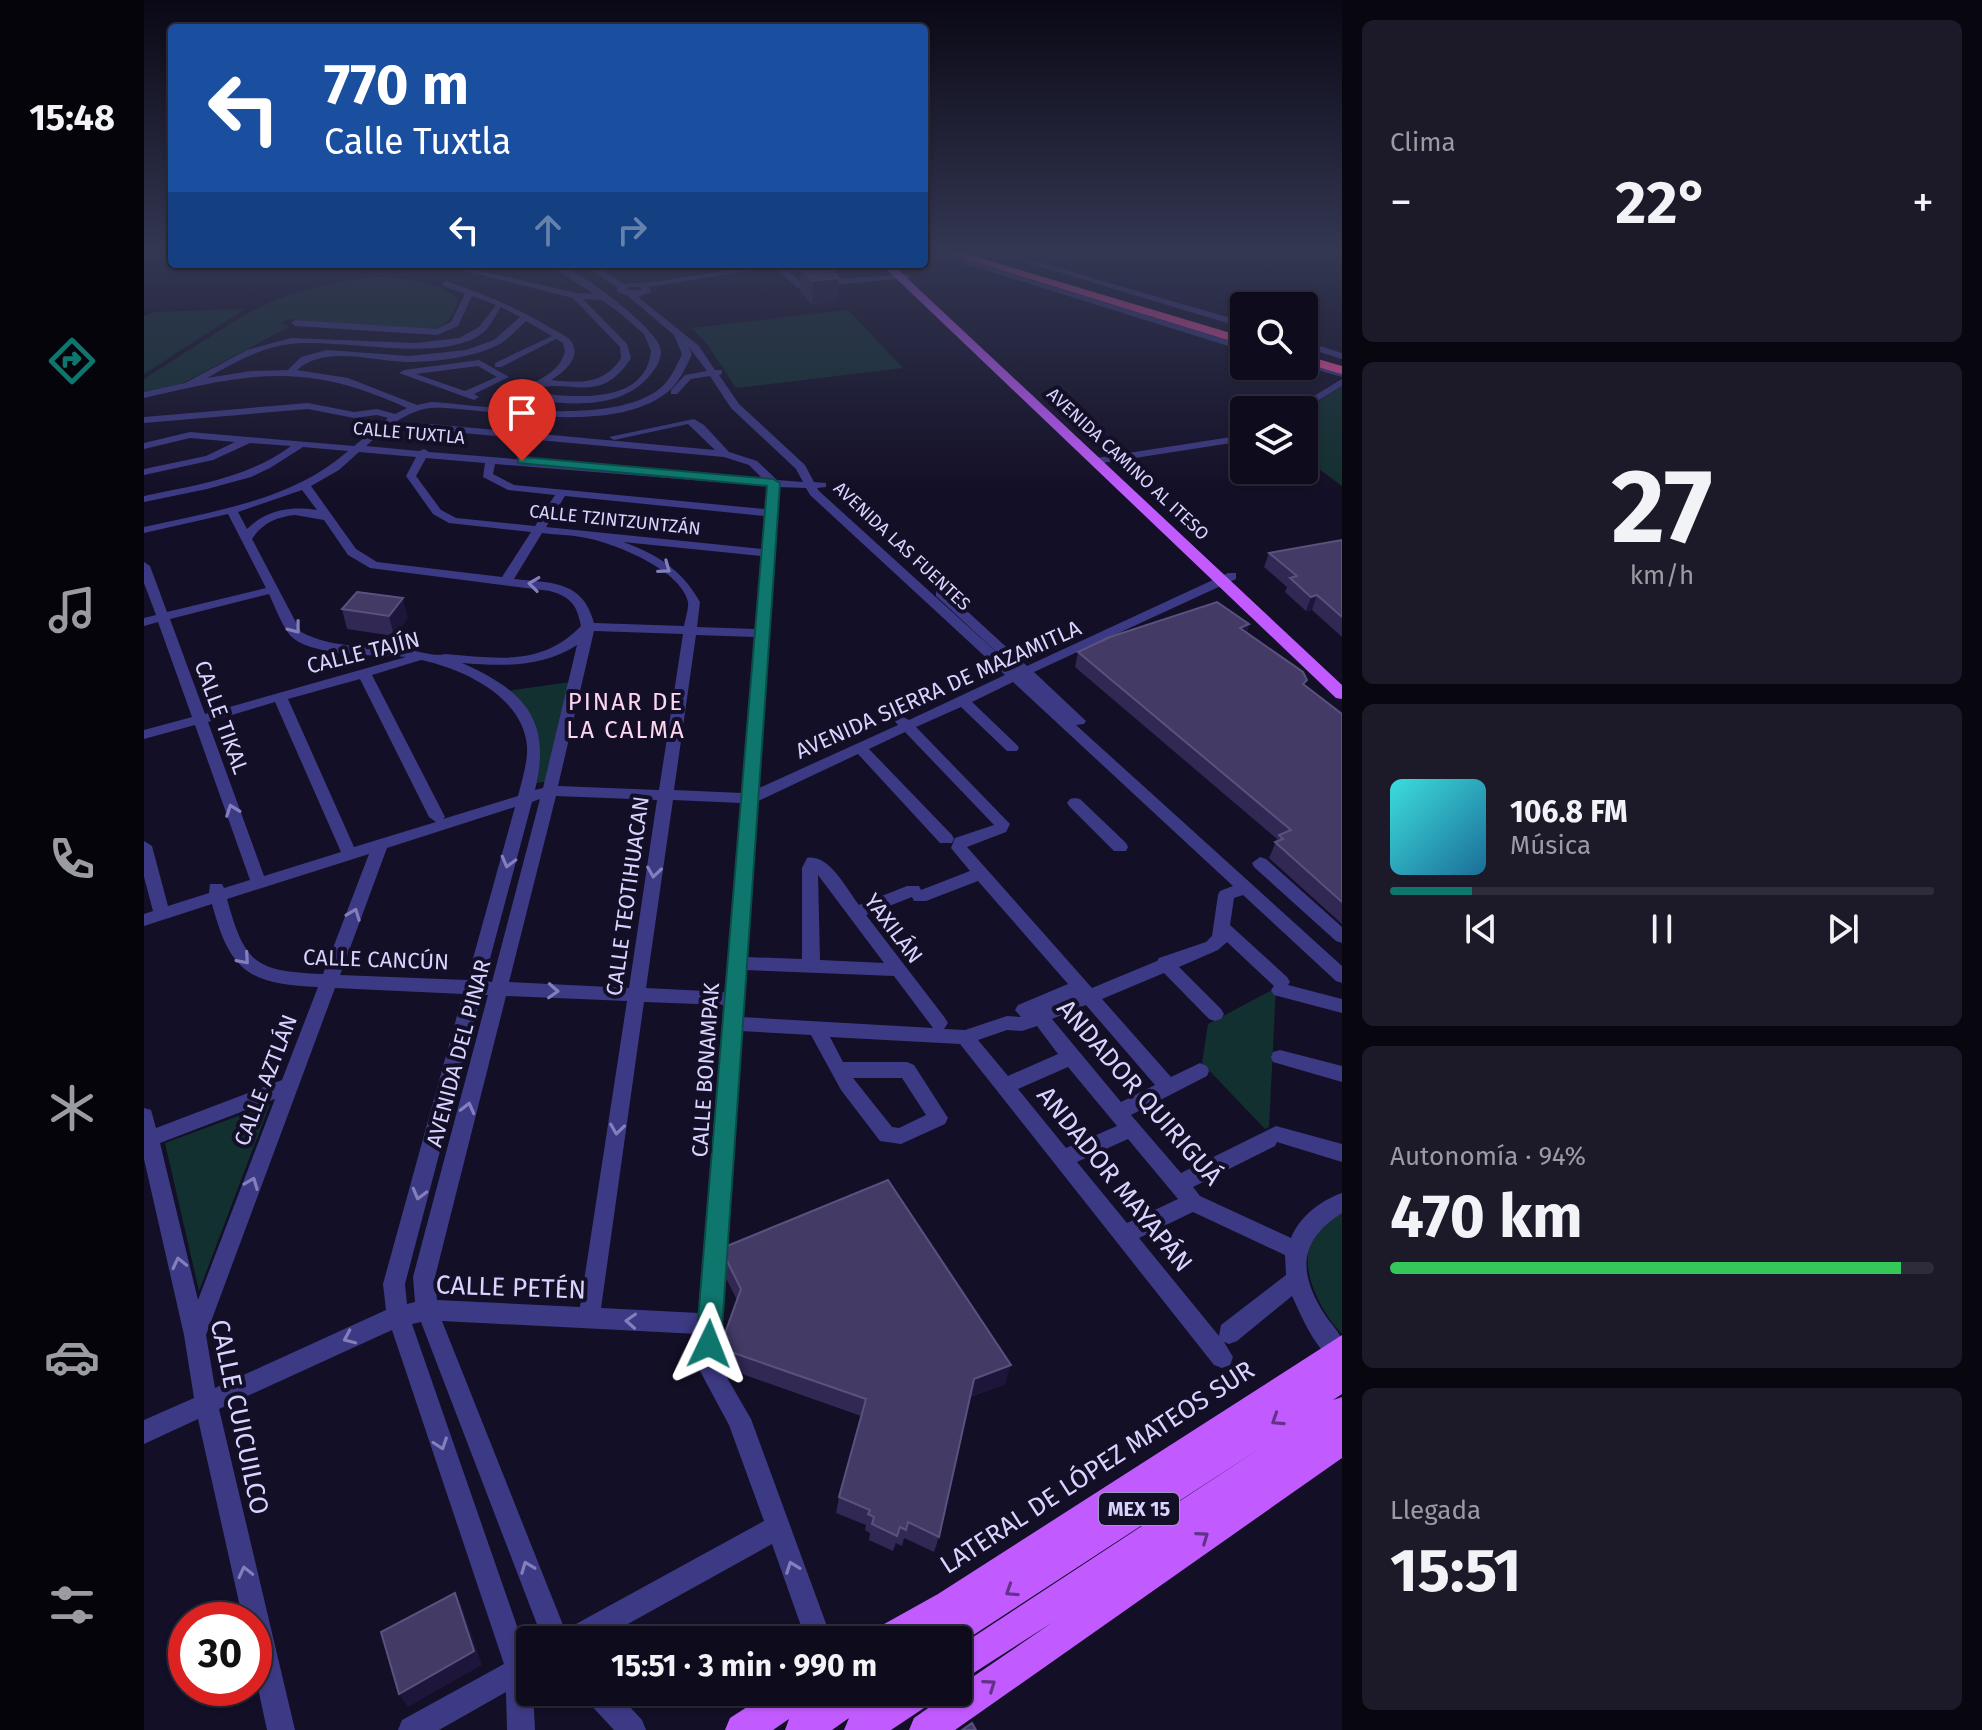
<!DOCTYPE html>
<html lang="es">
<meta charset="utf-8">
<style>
:root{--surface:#0e0b1c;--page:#1c1929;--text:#f1f3f6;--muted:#9b9ba3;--line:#2e2b3b;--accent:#0f766e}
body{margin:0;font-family:"Fira Sans",sans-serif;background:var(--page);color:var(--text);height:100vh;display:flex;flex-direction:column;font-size:30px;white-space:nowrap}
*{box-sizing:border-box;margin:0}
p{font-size:26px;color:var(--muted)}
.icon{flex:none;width:44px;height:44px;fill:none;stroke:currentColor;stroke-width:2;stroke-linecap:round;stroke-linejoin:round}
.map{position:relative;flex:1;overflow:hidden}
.side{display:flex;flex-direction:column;gap:20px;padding:20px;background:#08060f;width:640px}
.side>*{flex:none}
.guide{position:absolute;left:24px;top:24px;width:760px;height:244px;border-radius:8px;box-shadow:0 2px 6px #0004,0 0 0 2px var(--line);background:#1a4fa0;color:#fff;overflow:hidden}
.tools{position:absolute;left:1086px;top:292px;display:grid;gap:16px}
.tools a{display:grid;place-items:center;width:88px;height:88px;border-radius:8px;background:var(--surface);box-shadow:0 2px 6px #0004,0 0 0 2px var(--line);font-size:40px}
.speed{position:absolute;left:24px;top:1602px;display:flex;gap:16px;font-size:40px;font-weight:700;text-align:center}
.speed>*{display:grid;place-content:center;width:104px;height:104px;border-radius:50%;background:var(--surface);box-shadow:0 2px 6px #0004,0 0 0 2px var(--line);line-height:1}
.speed .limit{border:12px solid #d22;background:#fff;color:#111}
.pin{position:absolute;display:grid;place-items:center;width:68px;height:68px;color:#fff;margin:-82px -34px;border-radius:50% 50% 50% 0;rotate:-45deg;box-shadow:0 0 8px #0007}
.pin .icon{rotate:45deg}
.me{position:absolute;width:88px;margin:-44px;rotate:2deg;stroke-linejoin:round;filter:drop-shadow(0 0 6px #0008)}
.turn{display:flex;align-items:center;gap:28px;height:168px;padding:0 24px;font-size:36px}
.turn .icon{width:104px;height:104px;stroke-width:2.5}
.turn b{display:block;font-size:56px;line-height:68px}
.lanes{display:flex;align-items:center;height:76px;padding:0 24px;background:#0003;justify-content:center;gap:40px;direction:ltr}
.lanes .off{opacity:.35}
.big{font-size:60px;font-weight:700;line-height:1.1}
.side .tile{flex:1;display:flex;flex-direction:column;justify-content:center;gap:12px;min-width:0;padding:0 28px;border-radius:12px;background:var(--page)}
.side .dial{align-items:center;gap:0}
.dial b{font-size:104px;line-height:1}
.song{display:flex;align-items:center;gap:24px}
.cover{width:96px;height:96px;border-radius:12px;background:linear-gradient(135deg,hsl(180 70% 55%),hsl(200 70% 35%))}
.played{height:8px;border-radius:4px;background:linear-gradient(90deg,var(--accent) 15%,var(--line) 15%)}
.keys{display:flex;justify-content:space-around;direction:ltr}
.heat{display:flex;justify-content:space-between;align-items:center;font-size:44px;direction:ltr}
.charge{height:12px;border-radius:6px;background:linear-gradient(90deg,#34c759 94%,var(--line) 0)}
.trip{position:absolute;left:372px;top:1626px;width:456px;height:80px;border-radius:8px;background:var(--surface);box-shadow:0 2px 6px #0004,0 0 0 2px var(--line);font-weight:700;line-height:80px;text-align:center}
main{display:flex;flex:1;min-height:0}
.dock{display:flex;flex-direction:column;width:144px;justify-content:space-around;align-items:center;background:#06040b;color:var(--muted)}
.dock .icon{width:56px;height:56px}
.dock .selected{color:var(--accent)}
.dock b{font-size:36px;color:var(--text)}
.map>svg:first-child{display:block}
</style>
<main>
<nav class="dock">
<b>15:48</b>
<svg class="icon selected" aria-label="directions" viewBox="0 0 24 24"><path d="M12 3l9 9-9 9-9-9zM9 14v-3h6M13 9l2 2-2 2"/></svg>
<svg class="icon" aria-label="music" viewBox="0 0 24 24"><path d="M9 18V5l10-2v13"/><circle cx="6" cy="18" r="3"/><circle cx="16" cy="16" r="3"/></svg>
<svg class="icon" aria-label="phone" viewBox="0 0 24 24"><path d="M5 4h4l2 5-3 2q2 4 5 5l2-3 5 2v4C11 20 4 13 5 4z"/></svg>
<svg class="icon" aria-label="climate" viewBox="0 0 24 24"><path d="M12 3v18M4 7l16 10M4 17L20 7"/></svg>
<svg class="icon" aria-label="car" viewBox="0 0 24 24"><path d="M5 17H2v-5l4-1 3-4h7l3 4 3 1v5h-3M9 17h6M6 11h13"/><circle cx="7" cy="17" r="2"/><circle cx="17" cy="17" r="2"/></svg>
<svg class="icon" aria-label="filters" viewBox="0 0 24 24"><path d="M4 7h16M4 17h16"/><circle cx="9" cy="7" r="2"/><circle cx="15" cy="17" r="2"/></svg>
</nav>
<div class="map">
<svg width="1198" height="1730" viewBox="0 0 1198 1730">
<rect width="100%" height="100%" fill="#130f26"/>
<path fill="#12302f" d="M236 277C258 278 301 282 314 300 309 317 301 328 284 330L144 319 137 323 145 327 37 384 0 392V379C37 356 73 331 110 310 143 292 199 279 236 277Z
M101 309 0 374V316L12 312Z
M704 310 759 368 592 388 561 341 547 328Z
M1198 386V486L1160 458V411Z
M426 682 404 781 388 784 394 752 362 691Z
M1132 988 1125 1127 1121 1129 1058 1063 1064 1024Z
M126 1104 55 1291 21 1143Z
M1198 1209V1334C1178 1313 1155 1272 1167 1241 1172 1230 1189 1218 1198 1209Z"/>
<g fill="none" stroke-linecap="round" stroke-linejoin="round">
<path fill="#3d3a85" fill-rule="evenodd" d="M781 251H793L1100 345V351Z
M844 251H856L1100 322V328Z
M293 264H307L432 293 450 294 406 266 389 269 369 264C383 264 398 262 412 264 432 267 511 327 516 347 519 357 513 367 506 375 475 414 411 404 368 396V392C387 383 416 375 421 351L419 343 412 339 357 367H351V363L408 336 382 321C373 329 364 340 354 345 327 358 291 362 262 362 227 361 181 345 153 370L204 378 273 405 287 402C347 406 465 426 514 390 526 381 532 367 538 354L530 335 484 296 473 292 474 288 438 264H448L480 284 517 281 621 264 648 266 663 264 652 271H645L656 282 764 274 767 278 654 288 630 267 505 287 507 292 494 297 555 346 571 370H578V374L575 375 595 404 661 465 670 482 682 483V487L673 488 675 491 871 669 792 596V590H800L883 666 1084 573H1092V579L890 672 942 721 940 724 932 725 1198 966V983L1192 981 1099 895 1090 898 1086 925 1143 977 1146 982 1144 985 1198 999V1013L1130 995 1127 990 1130 986 1083 942 1074 950 1035 967 1077 1009 1080 1014 1077 1019 1071 1021 1065 1019 1020 973 958 999 1027 1077 1056 1063 1063 1066 1065 1071 1063 1076 987 1115 1037 1173 1132 1126 1198 1144V1162L1133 1142 1131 1146 1049 1187 1056 1196 1147 1238C1156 1216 1176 1201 1198 1193V1213C1154 1241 1154 1273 1181 1315 1186 1323 1196 1332 1198 1341 1198 1347 1198 1354 1198 1360L1194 1362C1172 1353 1158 1317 1148 1296L1093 1341 1085 1344 1080 1342 1089 1357 1086 1365 1078 1368 1070 1365 816 1044 686 1037 699 1062H763L770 1065 804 1118 801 1124 757 1144 736 1141 697 1090 667 1035 596 1031 576 1324 578 1369 607 1419 688 1640H662L628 1544 455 1640H399L277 1322 268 1324 382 1652 386 1651V1692H389L391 1730H363L362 1692 295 1730H254L258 1720 360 1664 248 1330 75 1409 151 1730H123L110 1670V1620H99L54 1419 0 1444V1420L50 1398 40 1335 0 1159V1108L7 1110 12 1128 138 1080 174 987C105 984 86 972 68 904L0 926V914L9 911 0 877V841L8 846 24 906 65 893 66 884H78L80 888 106 880 51 725 0 739V730L48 717 14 622 0 626V618L12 615 0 583V562L6 566 23 612 122 588 84 514 0 533V527C70 511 149 500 204 451L159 447 126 468 107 477 63 489 0 502V496C51 485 104 478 147 446L106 443 69 460 0 475V469L62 456 91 442 46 438 0 449V443L46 432 210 446 244 418 233 415 210 418 164 409 0 423V417L164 403 210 412 233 409 251 414 263 408C161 361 106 373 0 398V392L41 383 103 350 147 338 272 343 315 338 335 327 352 305 328 296 314 326 293 335 151 326 147 323 151 320 292 329 307 322 321 294 299 286 298 284 302 281C338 293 372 307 405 327 411 331 422 335 426 340 440 356 419 373 407 380 436 383 460 385 477 358L476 347 429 298ZM487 287H496L499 290H482ZM439 299 458 300 476 313 500 334 507 351C501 409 422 396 383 392 424 373 454 410 487 358L483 344ZM357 307 376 317 350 340 322 350 265 356 183 350 157 357 144 370 107 371 63 378C89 363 117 347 147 344 199 338 299 365 340 332 347 325 352 314 357 307ZM544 346 563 371 541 375 527 390V394H533L547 379 566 376 587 408 652 469 659 482 633 480 613 461 585 452 560 425 550 419 465 437 470 440 544 424 571 450 286 424 281 427 286 430 580 457 605 465 619 479 285 452 280 449 275 451 222 446C240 430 263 410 287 408 302 407 320 410 335 411 389 416 475 428 521 394 534 385 541 369 548 354ZM215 452 272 457 262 476 289 514 305 523 387 532 358 577 233 562 212 549 167 486 195 470ZM282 458 341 463 339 477 364 490 411 495 391 526 312 518 297 510 272 476ZM351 464 623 486 621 509 370 485 349 474ZM634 487 662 488 666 495 861 675 765 720 757 716 752 717 750 720 754 725 613 789 632 516 635 513 633 510ZM158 490 173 510C147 506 122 510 103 529L94 512ZM421 496 621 516 618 549 402 527ZM151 515 180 520 204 555 226 568 406 591C427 597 433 605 437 626 397 667 353 658 301 654 290 657 276 651 264 650 227 646 190 649 157 632L108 539C118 523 133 517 151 515ZM398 533C414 535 432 535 447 539 474 545 538 571 544 602 545 608 541 620 540 626L450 623C439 580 407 583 370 579ZM479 542 617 556 611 629 553 627 556 602C538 570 513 554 479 542ZM125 594C131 607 137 623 145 634 163 657 234 655 262 657L61 714 26 619ZM450 631 539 634 515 790 414 786ZM552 635 611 637 598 793 530 790ZM433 645 399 788 391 790C408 720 381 691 318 663 359 666 397 668 433 645ZM277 660C320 669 379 697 383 746 384 762 378 780 374 796L299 819 301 817 228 675ZM216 679 285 817 292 822 210 847 144 699ZM869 682 1089 886 1076 891 1074 895 1068 936 1062 942 1015 958 1013 961 948 988 823 847 862 832 866 824 772 727 817 707 863 751H873L875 748 873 745 828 702ZM131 702 197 852 120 876 64 722ZM761 732 850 825 811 838 807 848 826 871 777 890 775 886H763L715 905C703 890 685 853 663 858L658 868V959L602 957 612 802 714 754 796 843H808L810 839 808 835 725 749ZM412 796 513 800 485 988 365 982ZM396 799 348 982 340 981 388 802ZM529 800 597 803 581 992 502 988ZM371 807 323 980 196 975 243 848ZM225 854 179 974C112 971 101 965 83 899ZM674 875 740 963 676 960ZM834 881 924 984 874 1005 871 1010 877 1017 863 1016 821 1030 800 1029 804 1023 801 1018 722 915 768 897 770 901H782ZM601 970 750 976 789 1028 597 1017ZM191 988 319 994 239 1284 242 1310 71 1388 62 1335ZM337 995H344L269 1277 271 1302 263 1304 261 1284ZM362 996 483 1001 436 1307 293 1300 291 1277ZM500 1002 580 1005 555 1313 457 1308ZM942 1005 1011 1085 977 1102 908 1019ZM893 1026 914 1054 864 1076 834 1040 863 1030 878 1031ZM924 1067 973 1126 922 1148 874 1089ZM709 1078H758L782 1115 755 1128 748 1127ZM131 1099 54 1300 16 1143ZM984 1139 1034 1199 983 1223 933 1162ZM1049 1212 1141 1255 1142 1275 1077 1325 1075 1336 995 1238ZM298 1321 554 1334 556 1371 585 1425 620 1521 421 1630Z
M1160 341 1198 353V359L1160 347Z
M335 360 365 377 330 394 335 397 330 400 255 373 260 370ZM334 366 353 377 321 391 272 374Z
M1160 360 1198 371V377L1160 366Z
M1198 379V386L1159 410H1147Z
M1100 435V441L952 464 947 461 952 458Z
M931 798 936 799 982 843 984 847 982 851H970L926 807 923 803 926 799Z
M1116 857 1122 859 1198 927V943L1192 941 1110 867 1108 863Z
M1136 1050 1198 1066V1082L1129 1062 1127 1057 1129 1052Z
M441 1692H472L498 1720 502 1730H470L444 1702Z"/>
<path fill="#c25bff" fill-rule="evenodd" d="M737 264H748L1198 685V699L1192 698Z
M1198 1335V1394L1189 1400 1198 1397V1458L811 1730H765L770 1718 807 1692H814V1687L909 1622 814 1683V1647L1118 1447 814 1645V1640H729L733 1628 794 1594Z
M626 1692H674L670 1702 684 1692H731L726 1704 719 1709 744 1692H791L786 1704 747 1730H700L705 1718 688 1730H641L645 1719 629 1730H581L586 1718Z"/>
<path fill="#ff4fa3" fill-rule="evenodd" d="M795 251H813L1100 337V345Z
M1160 355 1198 366V374L1160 363Z"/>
</g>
<path fill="#312854" d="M656 267 695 278 693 302 668 305 656 291Z
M1198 540V637L1168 610 1162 611 1141 592 1143 587 1120 567 1125 553Z
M198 609 264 618 250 636 203 629Z
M1105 624 1103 632 1160 685 1198 714V924L1125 858 1133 839 931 667 934 652Z
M582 1259 861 1384 826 1397 795 1537 790 1552 760 1538 758 1546 752 1543 749 1551 725 1540 726 1533 721 1530 722 1525 692 1513 695 1497 717 1416 581 1368 580 1336 593 1300 582 1278Z"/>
<path fill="#1d163a" d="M695 278 693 302 668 305 669 281Z
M1173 595 1168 610 1162 611 1167 597Z
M259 598 264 618 250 636 245 616Z
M1105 624 1100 639 1096 628Z
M867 1365 861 1384 825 1397 830 1379Z
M311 1593 318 1607 338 1665 264 1707 255 1694Z"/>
<path fill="#433a66" stroke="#5a527e" stroke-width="2" d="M683 265 695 278 669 281 656 267Z
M1198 540V617L1173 595 1167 597 1146 578 1153 576 1125 553Z
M213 592 259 598 245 616 198 609Z
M1073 602 1105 624 1096 628 1159 672 1163 680 1159 684 1198 714V902L1131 842 1139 839 1135 835 1147 830 934 652 966 637Z
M744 1180 867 1365 830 1379 795 1537 764 1522 762 1530 756 1527 753 1536 728 1524 730 1517 724 1514 726 1510 695 1497 722 1399 581 1350 580 1336 597 1289 582 1259 583 1246Z
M311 1593 330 1651 255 1694 237 1632Z
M828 1723 832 1730H818Z"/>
<defs><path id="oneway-chevron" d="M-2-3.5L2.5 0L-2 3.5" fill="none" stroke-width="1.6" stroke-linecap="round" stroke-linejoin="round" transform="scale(2)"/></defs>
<g stroke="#837fbc">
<use href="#oneway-chevron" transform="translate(521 568) rotate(36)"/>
<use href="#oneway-chevron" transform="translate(390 584) rotate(-173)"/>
<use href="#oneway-chevron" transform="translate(151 628) rotate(52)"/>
<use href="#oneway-chevron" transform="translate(88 810) rotate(-110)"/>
<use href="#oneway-chevron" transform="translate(364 862) rotate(105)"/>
<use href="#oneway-chevron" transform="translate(510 872) rotate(98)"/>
<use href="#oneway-chevron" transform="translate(210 914) rotate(-69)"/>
<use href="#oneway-chevron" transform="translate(100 959) rotate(49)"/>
<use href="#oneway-chevron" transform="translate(409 991) rotate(3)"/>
<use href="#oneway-chevron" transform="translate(324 1108) rotate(-76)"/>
<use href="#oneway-chevron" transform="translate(473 1129) rotate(98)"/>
<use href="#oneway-chevron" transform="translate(108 1183) rotate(-69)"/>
<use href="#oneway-chevron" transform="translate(275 1194) rotate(105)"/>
<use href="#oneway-chevron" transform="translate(35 1263) rotate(-103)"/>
<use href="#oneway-chevron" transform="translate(487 1321) rotate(-177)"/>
<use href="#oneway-chevron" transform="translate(205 1338) rotate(156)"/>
<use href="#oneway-chevron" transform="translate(297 1444) rotate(71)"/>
<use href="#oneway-chevron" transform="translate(383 1567) rotate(-111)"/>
<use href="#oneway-chevron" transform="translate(648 1567) rotate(-110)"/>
<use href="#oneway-chevron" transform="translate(101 1572) rotate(-103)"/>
</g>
<g stroke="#623188">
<use href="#oneway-chevron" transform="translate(1133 1420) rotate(147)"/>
<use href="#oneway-chevron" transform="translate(1059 1537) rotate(-35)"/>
<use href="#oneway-chevron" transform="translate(867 1591) rotate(147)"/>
<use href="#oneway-chevron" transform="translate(846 1685) rotate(-35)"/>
</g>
<linearGradient id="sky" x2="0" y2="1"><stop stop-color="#0a0815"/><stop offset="0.51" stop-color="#333752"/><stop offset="1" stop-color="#333752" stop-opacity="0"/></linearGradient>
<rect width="1198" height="493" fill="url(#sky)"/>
<path fill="#0f766e" stroke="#0a4d48" stroke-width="2" d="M378 457 629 479 636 483 577 1344 574 1352 565 1356 556 1352 552 1344 623 486 374 463V458Z"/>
<g text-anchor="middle" stroke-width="8" stroke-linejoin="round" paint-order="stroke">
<g font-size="18" fill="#d9d4ff" stroke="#130f26">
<text transform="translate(265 433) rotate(5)" y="6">CALLE TUXTLA</text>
<text transform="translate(984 464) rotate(43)" y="6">AVENIDA CAMINO AL ITESO</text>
<text transform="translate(471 520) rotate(6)" y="6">CALLE TZINTZUNTZÁN</text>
<text transform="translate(758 546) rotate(43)" y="6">AVENIDA LAS FUENTES</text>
</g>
<rect fill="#130f26" stroke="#9e99be" stroke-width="2" x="955" y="1493" width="80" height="32" rx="6"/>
<g font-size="20" font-weight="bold" fill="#d9d4ff">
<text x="995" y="1516">MEX 15</text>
</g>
<g font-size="22" fill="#d9d4ff" stroke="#130f26">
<text transform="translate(219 652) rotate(-14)" y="8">CALLE TAJÍN</text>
<text transform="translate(794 689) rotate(-24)" y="8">AVENIDA SIERRA DE MAZAMITLA</text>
<text transform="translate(78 717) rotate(70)" y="8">CALLE TIKAL</text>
<text transform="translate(483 896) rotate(-82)" y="8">CALLE TEOTIHUACAN</text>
<text transform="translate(750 928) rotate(53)" y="8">YAXILÁN</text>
<text transform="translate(232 959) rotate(2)" y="8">CALLE CANCÚN</text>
<text transform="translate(314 1053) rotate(-75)" y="8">AVENIDA DEL PINAR</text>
<text transform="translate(561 1070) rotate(-86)" y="8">CALLE BONAMPAK</text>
<text transform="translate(121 1080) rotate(-69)" y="8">CALLE AZTLÁN</text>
</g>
<g font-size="24" letter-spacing="2" fill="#ffd6f0" stroke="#130f26">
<text x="482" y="710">PINAR DE<tspan x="482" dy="28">LA CALMA</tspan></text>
</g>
<g font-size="26" fill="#d9d4ff" stroke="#130f26">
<text transform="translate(996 1092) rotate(49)" y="9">ANDADOR QUIRIGUÁ</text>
<text transform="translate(971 1179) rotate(51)" y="9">ANDADOR MAYAPÁN</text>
<text transform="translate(367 1287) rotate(2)" y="9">CALLE PETÉN</text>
<text transform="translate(96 1417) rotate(78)" y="9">CALLE CUICUILCO</text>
<text transform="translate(953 1467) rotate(-33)" y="9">LATERAL DE LÓPEZ MATEOS SUR</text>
</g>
</g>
</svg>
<div class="tools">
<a><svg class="icon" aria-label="search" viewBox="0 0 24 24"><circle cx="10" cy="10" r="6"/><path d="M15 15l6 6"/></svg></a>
<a><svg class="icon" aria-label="layers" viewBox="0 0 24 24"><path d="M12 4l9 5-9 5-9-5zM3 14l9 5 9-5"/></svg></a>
</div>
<div class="speed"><div class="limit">30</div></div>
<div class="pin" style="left:378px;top:461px;background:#d93025"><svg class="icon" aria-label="arrive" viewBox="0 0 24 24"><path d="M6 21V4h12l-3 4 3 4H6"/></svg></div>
<svg class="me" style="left:565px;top:1344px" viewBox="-20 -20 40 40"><path d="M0-17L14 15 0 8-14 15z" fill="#0f766e" stroke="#fff" stroke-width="4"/></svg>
<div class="trip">15:51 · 3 min · 990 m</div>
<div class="guide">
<div class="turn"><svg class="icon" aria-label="left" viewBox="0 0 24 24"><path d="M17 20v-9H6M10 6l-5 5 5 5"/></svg><div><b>770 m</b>Calle Tuxtla</div></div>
<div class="lanes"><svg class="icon" aria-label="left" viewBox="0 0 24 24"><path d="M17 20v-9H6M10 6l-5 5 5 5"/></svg><svg class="icon off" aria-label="ahead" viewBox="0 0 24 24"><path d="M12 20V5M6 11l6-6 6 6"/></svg><svg class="icon off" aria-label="right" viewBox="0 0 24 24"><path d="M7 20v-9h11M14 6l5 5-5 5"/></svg></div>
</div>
</div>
<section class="side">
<div class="tile"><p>Clima</p>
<div class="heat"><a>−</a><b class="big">22°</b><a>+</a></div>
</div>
<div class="tile dial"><b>27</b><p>km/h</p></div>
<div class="tile">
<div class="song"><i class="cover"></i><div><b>106.8 FM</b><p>Música</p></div></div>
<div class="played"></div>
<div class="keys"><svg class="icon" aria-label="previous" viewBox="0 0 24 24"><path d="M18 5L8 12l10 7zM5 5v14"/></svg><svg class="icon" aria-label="pause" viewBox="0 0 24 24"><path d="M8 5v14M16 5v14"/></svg><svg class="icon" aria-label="next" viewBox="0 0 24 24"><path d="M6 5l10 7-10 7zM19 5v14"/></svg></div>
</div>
<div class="tile"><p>Autonomía · 94%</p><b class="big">470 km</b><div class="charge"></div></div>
<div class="tile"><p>Llegada</p><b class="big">15:51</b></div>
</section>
</main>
